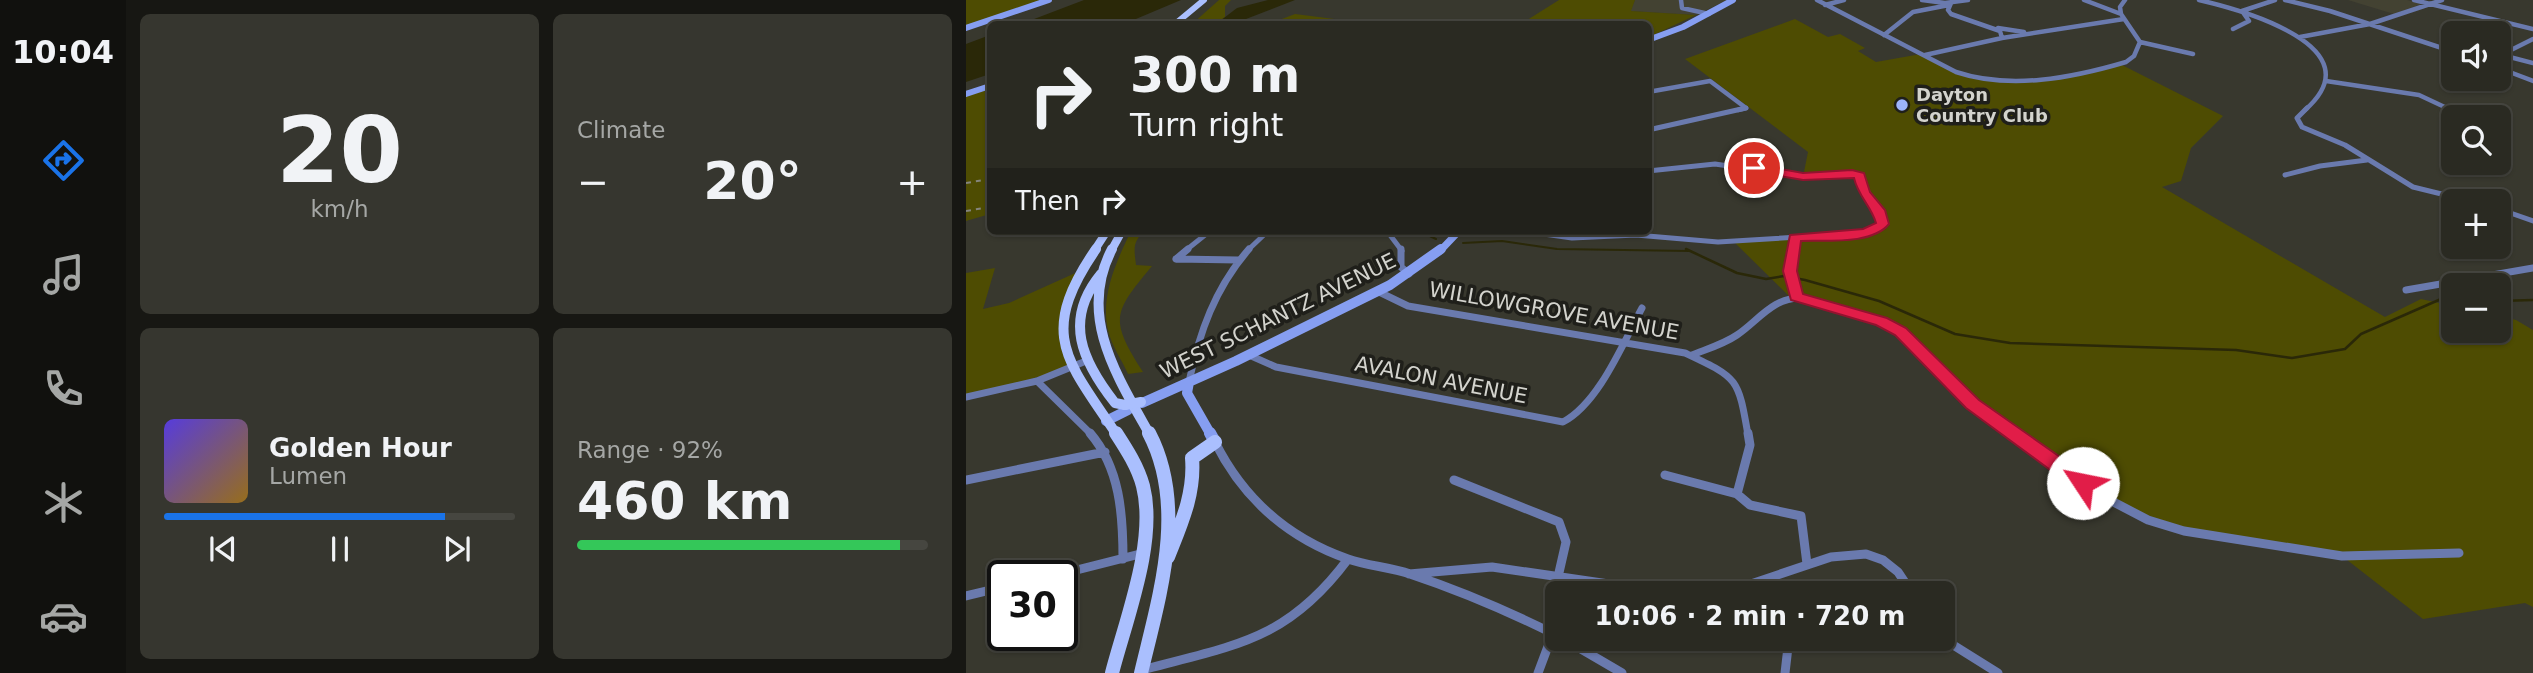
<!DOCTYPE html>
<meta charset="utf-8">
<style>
:root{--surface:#2a2a22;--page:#36362f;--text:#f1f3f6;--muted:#a5a7a5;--line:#464640;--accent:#1a73e8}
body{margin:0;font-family:"DejaVu Sans",sans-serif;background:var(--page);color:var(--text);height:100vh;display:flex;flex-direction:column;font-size:26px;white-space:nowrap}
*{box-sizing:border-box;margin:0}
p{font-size:23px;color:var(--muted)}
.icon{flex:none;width:38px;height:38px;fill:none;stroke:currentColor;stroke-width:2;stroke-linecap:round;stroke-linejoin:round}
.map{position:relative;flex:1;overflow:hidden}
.details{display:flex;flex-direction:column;gap:14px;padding:14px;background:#171713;width:840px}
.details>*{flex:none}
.banner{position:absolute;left:21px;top:21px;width:665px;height:214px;border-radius:10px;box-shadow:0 2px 5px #0004,0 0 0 2px var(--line);background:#2a2a22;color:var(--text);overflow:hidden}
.controls{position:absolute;left:1475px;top:21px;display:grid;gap:14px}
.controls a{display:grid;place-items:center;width:70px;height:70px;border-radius:10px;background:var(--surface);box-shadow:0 2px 5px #0004,0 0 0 2px var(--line);font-size:35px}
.speed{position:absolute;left:21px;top:560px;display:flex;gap:14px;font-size:35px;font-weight:700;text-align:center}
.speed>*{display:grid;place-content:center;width:91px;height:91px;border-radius:50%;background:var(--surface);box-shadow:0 2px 5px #0004,0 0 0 2px var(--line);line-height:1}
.speed .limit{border:4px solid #111;border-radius:10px;background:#fff;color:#111}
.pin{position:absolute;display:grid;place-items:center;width:60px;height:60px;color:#fff;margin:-30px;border:4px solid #fff;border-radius:50%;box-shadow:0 2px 7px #0007}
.me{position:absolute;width:77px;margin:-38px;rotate:304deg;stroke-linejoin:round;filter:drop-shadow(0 0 5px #0008)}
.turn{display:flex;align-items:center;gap:24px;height:147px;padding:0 28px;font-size:32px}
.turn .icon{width:91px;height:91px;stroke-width:2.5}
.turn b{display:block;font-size:49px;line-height:60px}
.then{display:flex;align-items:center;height:66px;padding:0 28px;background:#0003;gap:14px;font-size:26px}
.big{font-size:52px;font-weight:600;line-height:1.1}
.details .card{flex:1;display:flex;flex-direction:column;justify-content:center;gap:10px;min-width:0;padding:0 24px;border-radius:10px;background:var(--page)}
.details .dial{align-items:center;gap:0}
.dial b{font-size:91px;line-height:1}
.song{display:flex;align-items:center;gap:21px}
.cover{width:84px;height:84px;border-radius:10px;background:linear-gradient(135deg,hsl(250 70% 55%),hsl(40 70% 35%))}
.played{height:7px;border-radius:4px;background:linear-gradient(90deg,var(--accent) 80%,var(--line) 80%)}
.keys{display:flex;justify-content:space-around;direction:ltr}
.heat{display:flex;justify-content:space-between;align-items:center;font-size:38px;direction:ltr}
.charge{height:10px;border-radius:5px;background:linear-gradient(90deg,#34c759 92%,var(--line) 0)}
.details .tiles{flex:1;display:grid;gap:14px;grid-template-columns:repeat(2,1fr)}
.trip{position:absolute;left:579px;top:581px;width:410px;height:70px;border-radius:10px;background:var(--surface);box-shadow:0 2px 5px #0004,0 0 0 2px var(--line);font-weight:600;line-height:70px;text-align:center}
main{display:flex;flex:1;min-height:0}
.menu{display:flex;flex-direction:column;width:126px;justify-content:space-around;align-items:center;background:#11110e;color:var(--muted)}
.menu .icon{width:49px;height:49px}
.menu .current{color:var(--accent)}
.menu b{font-size:32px;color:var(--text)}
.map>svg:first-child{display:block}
</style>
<main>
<nav class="menu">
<b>10:04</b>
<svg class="icon current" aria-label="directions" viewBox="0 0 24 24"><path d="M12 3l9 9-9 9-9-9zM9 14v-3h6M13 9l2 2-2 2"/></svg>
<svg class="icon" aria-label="music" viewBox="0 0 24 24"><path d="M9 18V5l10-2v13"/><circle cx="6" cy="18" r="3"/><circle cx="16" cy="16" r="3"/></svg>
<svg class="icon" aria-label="phone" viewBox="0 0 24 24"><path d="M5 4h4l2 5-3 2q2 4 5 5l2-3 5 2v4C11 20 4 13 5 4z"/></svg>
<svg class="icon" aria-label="climate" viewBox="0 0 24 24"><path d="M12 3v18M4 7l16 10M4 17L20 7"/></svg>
<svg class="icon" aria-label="car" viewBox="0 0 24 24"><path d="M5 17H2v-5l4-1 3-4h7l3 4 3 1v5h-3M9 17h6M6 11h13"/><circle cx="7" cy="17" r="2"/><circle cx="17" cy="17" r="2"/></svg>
</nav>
<section class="details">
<div class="tiles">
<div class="card dial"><b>20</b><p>km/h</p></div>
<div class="card"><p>Climate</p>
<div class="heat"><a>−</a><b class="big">20°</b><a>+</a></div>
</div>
<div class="card">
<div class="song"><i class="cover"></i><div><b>Golden Hour</b><p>Lumen</p></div></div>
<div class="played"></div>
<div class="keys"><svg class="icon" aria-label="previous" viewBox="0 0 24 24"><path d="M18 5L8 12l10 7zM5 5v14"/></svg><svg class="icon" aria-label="pause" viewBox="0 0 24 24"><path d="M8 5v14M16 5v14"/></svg><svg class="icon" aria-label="next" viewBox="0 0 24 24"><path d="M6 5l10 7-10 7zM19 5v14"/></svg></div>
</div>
<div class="card"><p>Range · 92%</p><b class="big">460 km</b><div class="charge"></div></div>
</div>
</section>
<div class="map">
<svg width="1567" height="673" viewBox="0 0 1567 673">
<rect width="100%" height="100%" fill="#38382e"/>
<path fill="#434232" d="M669 0H761L730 15 664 11Z
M1382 0H1441L1456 4 1428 14Z"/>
<path fill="#4e4c02" d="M0 0H83L0 28Z
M253 0H265L259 6V17L249 24H226Z
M593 0H669L665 11 730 15 683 37 682 24H555Z
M329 14 392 22 399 24H303Z
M829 19 862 37 874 34 899 48 892 51 910 62 955 54 990 72 1014 80 1089 79 1154 64 1257 116 1225 148 1215 181 1196 187 1419 317 1455 299 1487 306 1488 331H1533V316L1550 320 1567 330V607L1559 603 1457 619 1376 556 1246 536 1155 507 1022 417 934 332 824 297 768 242 898 233 917 224C910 206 896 195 894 176L837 177 842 152 719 59Z
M24 86V214L0 221V94Z
M165 231H181C166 239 168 249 170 265L186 266C147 313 143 319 177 372L162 374C156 360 145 345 142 330 134 296 151 260 165 231Z
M29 268 17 309 43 303 116 270 100 311 104 368 0 397V273Z"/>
<path fill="#2a2808" d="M118 0H215L158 24H55Z
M302 0H329L267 24H250L271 8Z
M24 35V74L0 82V44Z"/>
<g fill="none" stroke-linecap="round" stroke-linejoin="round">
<path stroke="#2a2808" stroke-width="2" d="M453 231 470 239
M497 243 536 241 591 249 724 251"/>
<path stroke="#2a2808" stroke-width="2.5" d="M720 249 771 273 800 279 818 276 839 280 913 301 989 334 1044 343 1270 350 1326 358 1379 349 1395 334 1475 299 1488 300
M1533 301 1567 300"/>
<path stroke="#6a7aae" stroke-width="4.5" d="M715 0 716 8 743 14
M851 0 990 72C1044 90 1106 78 1160 62L1168 56 1174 42 1155 14 1154 7 1159 0
M956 0 979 3 1002 0
M1118 0 1155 14
M1233 0C1276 10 1411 47 1339 110
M1319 0 1364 11 1488 52
M1448 0 1567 29
M985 3 982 10 985 14 1034 31 1036 38
M859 5 878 0
M1032 28 1058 32
M1267 29 1283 21 1276 11 1309 0
M918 35 947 12 983 5
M1334 37 1404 24 1476 0
M1174 42 1227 54
M959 55 1036 38 1158 19
M1536 55 1567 63
M1533 56 1567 39
M1533 68 1567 81
M1360 81 1453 95 1485 110
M682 92 744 81 780 108 772 110"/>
<path stroke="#6a7aae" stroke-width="5" d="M1341 108 1331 118 1336 127 1379 145 1447 187 1504 201
M1481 108 1501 117
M682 130 780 108
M1319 175 1354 166 1401 160
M1533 209 1567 221
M421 231 436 251
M557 231 606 238 670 235 752 242 898 233 911 229 917 222 894 176 889 174 837 177 749 164 682 171
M219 251 244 231
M281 251 302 231
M826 251 829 238"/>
<path stroke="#6a7aae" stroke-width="7" d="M435 249V267L443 274
M827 249 824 261 830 297
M210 259 272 260
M210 259 222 249
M1440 290 1567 268
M411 291 442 306 719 353C772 378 772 377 782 435
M283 355 310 367 597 422C633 403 657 343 676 308
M726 355C741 349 758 344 771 335 793 320 807 297 836 298L927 327 1022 417 1048 435
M71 381 126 435
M223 382C233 333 249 288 283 249
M0 397 71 381 120 361"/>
<path stroke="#6a7aae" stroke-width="9" d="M124 433C154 468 157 514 157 559
M782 433 784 445 771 494 784 505 835 516 841 564
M1045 433 1136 496 1182 520 1218 531 1376 556 1493 553
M249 442C277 498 322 538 382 559 402 566 424 567 444 574 495 591 544 612 592 636
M699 475 771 494
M0 480 139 452
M488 480 593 522 600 542 592 577
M443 574 526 567 670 588 723 591 779 586 865 557 900 554 917 560 932 572 946 593
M87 576 174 554
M0 596 37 587
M976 638 1032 673
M598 639 656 673
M176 670C269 645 321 641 382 559
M572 673 587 633
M819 673 822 647"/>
<path stroke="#869ef1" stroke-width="6" d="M0 28 83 0
M682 40 717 27 767 0
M0 94 24 86"/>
<path stroke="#869ef1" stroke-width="7" d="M474 251 493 231"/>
<path stroke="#869ef1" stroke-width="10" d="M223 382 221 393 245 435
M176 403 270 361 424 285 475 249
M140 421 162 410"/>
<path stroke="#869ef1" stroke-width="12" d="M244 433 249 442"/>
<path stroke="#aabffe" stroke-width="6" d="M209 24 238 0"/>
<path stroke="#aabffe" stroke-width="8" d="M128 251 141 231
M145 251 156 231"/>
<path stroke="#aabffe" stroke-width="10" d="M130 249C71 335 101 360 151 435
M146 249C111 316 151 376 184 435
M135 274C97 320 116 361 149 403L159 405"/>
<path stroke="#aabffe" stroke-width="14" d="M202 557C215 524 229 494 226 458L249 442
M146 673C160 619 191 541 177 486 172 467 161 450 150 433
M175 673C193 597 222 507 183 433"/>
<path stroke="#85857d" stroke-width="2" stroke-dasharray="5 5" stroke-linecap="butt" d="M0 183 24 179
M0 211 24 207"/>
<path stroke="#aabffe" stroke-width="10" d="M159 405 175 402"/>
</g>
<path fill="#e11d48" stroke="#92132f" stroke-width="2" d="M788 164 837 173 886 170 898 173 904 192 919 210 923 224C906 245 860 240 835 241L831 271 837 294 921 318 940 328 1013 400 1124 478 1127 483 1124 489H1110L1000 408 929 335 910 325 825 300 817 271 824 235 897 229 910 223C905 206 892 196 888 178L837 180 784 171 782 168Z"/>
<circle fill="#9db4fd" stroke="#1f1f1a" stroke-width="2.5" cx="936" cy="105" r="7"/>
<g text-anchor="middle" stroke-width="7" stroke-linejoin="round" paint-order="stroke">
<g font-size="18" font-weight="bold" fill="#d3d3cd" stroke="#1f1f1a" text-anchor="start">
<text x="950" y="101">Dayton<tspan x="950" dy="21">Country Club</tspan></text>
</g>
<g font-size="21" fill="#d3d3cd" stroke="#1f1f1a">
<text transform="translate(588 311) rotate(10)" y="7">WILLOWGROVE AVENUE</text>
<text transform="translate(312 316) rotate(-26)" y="7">WEST SCHANTZ AVENUE</text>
<text transform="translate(475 380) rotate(11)" y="7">AVALON AVENUE</text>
</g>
</g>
</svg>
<div class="controls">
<a><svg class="icon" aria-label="sound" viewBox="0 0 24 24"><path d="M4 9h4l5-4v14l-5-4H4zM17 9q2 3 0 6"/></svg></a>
<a><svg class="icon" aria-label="search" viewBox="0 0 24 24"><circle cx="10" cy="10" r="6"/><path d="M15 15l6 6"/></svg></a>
<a>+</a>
<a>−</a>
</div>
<div class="speed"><div class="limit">30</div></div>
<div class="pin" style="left:788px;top:168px;background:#d93025"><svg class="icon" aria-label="arrive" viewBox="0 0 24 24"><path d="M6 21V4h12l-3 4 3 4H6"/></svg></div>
<svg class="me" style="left:1117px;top:483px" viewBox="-20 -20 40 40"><circle r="19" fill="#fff"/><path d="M0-13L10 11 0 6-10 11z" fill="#e11d48"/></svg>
<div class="trip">10:06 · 2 min · 720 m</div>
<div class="banner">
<div class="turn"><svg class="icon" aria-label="right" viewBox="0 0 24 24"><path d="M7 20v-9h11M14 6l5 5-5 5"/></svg><div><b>300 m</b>Turn right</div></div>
<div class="then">Then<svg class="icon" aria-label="right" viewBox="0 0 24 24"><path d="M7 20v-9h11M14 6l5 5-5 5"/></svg></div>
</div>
</div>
</main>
